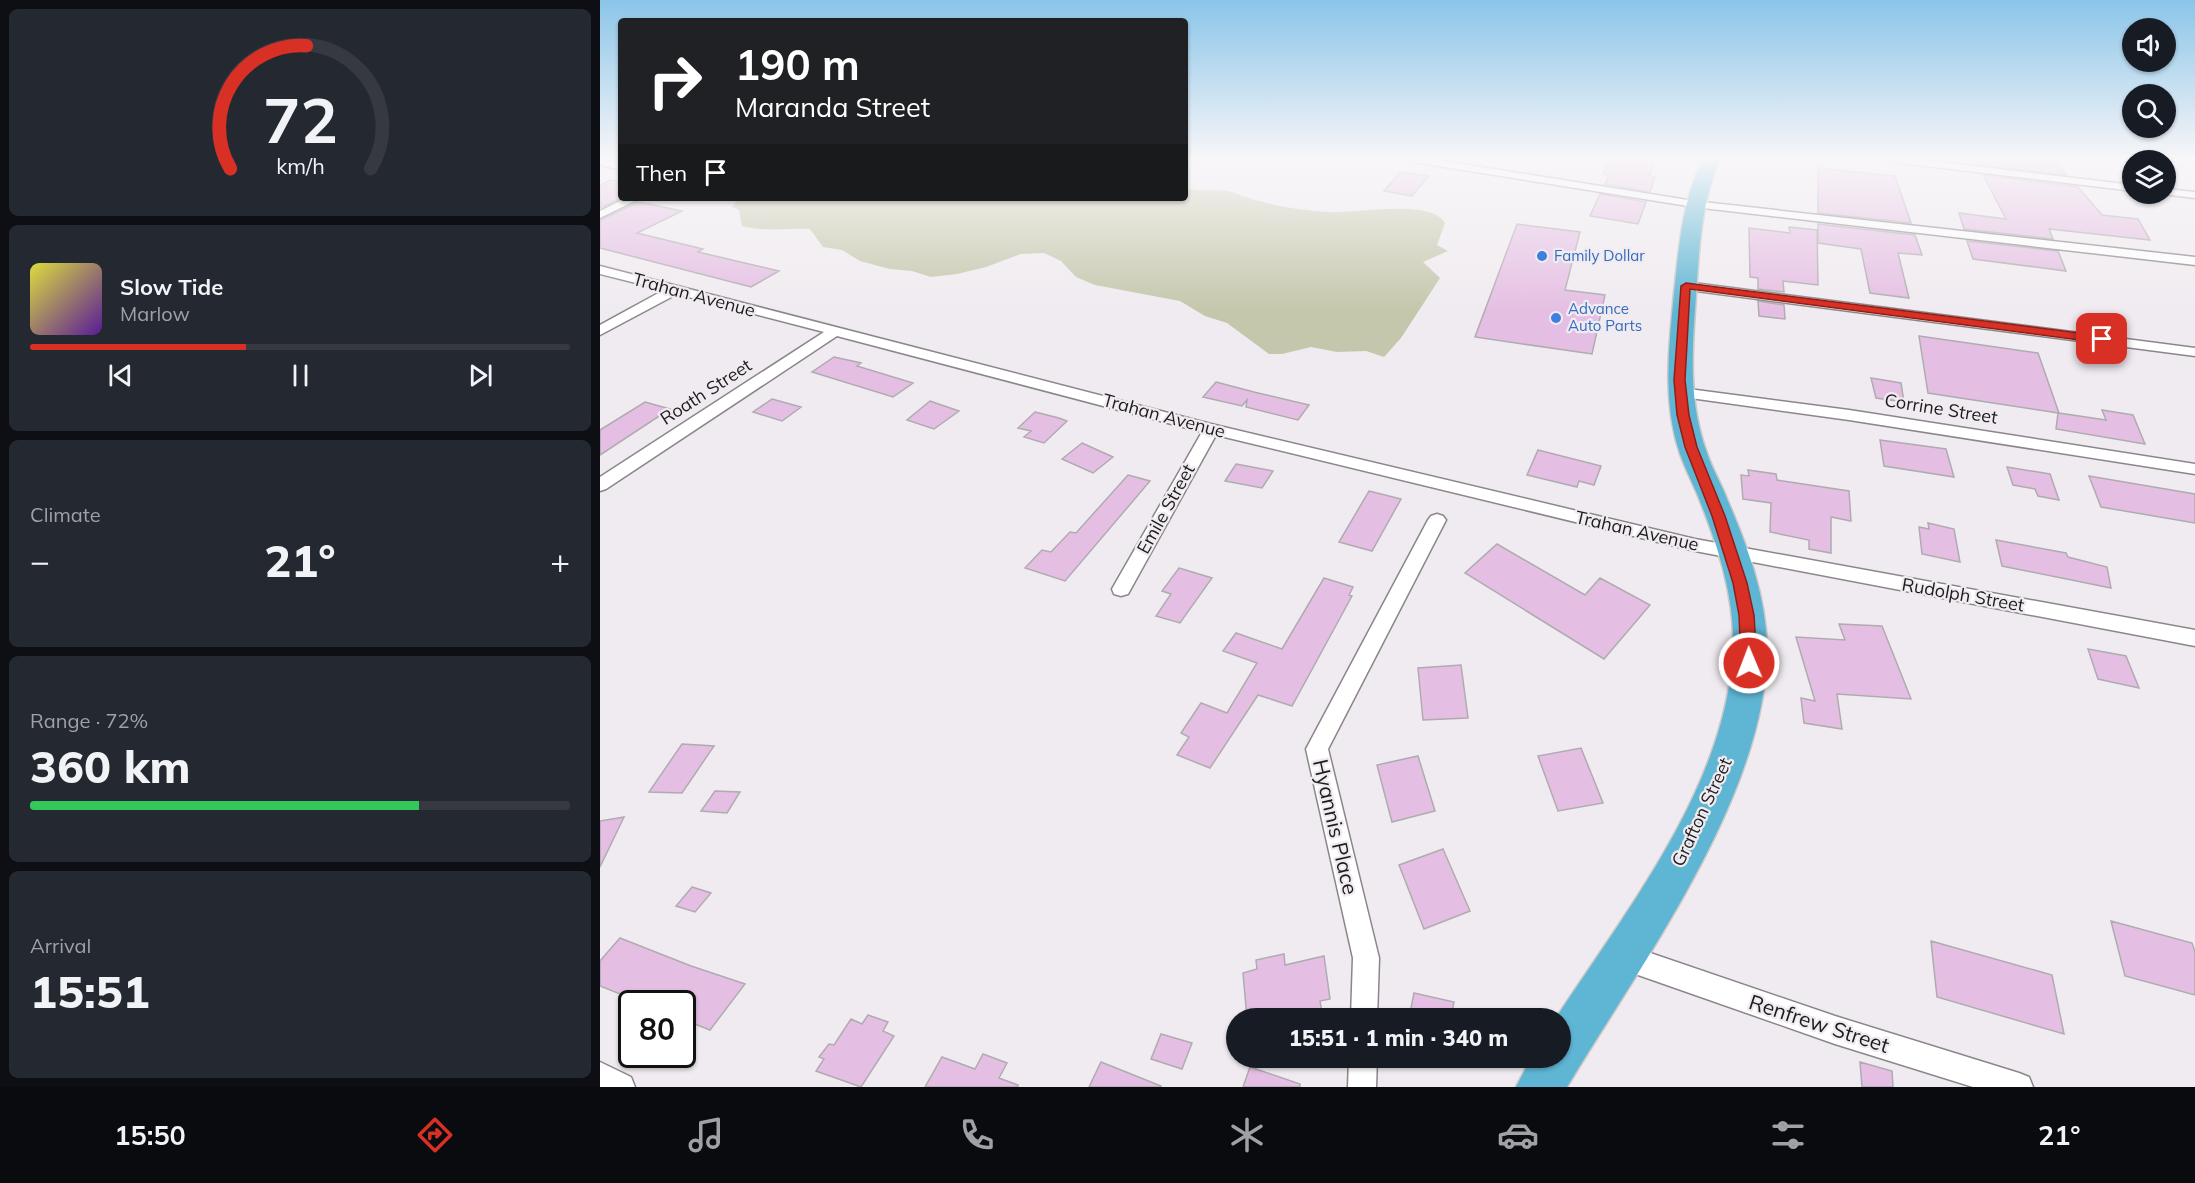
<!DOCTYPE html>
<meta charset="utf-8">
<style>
:root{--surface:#171b24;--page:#242831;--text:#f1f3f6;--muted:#9ea1a6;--line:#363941;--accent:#d93025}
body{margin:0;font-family:Mulish,sans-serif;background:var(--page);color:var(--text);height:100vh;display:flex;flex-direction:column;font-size:22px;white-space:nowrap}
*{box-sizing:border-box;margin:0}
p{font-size:20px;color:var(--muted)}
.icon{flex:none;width:33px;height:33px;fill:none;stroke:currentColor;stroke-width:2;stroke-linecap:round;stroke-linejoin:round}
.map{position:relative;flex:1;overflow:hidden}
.sheet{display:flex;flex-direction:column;gap:9px;padding:9px;background:#0d0f14;width:600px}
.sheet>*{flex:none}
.guide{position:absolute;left:18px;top:18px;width:570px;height:183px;border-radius:6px;box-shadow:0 2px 4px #0004;background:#202124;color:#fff;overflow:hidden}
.tools{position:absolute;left:1522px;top:18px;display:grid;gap:12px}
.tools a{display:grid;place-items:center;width:54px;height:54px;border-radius:50%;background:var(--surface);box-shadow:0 2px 4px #0004;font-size:30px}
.speed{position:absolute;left:18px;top:990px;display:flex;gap:12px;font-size:30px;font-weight:700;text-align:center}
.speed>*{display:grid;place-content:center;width:78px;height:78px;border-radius:50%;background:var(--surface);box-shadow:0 2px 4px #0004;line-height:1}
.speed .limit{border:3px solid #111;border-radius:9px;background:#fff;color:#111}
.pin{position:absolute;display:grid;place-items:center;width:51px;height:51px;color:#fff;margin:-26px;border-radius:12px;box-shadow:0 3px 9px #0006}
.me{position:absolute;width:66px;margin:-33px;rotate:359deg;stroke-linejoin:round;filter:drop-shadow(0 0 4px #0008)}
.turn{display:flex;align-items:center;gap:21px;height:126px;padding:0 18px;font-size:27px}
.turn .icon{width:78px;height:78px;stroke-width:2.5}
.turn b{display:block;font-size:42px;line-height:51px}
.then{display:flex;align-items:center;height:57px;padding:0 18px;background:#0003;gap:12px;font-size:22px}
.big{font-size:45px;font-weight:800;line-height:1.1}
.sheet .tile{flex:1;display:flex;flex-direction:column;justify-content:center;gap:9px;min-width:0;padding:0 21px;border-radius:9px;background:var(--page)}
.sheet .dial{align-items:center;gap:0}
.dial svg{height:156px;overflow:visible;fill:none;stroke:var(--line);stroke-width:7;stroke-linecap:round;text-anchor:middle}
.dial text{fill:var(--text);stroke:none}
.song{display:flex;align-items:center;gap:18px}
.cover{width:72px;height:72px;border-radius:9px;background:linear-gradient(135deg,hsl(60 70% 55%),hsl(270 70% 35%))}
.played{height:6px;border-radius:3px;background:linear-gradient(90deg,var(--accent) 40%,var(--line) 40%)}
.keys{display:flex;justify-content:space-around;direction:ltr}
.heat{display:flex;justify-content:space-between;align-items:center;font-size:33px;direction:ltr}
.charge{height:9px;border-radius:4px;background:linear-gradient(90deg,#34c759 72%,var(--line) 0)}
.trip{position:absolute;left:626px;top:1008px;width:345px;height:60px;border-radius:30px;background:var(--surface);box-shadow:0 2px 4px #0004;font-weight:800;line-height:60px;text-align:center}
.tabs{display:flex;height:96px;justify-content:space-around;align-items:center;background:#090b0e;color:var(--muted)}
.tabs .icon{width:42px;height:42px}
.tabs .current{color:var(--accent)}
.tabs b{font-size:27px;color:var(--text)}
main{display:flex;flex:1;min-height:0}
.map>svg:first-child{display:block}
</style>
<main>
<section class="sheet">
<div class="tile dial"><svg viewBox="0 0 100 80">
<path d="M14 69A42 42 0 1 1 86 69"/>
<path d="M14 69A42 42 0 0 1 53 6" stroke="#d93025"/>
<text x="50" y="56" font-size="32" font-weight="700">72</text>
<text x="50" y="72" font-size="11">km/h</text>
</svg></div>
<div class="tile">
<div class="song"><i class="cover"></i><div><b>Slow Tide</b><p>Marlow</p></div></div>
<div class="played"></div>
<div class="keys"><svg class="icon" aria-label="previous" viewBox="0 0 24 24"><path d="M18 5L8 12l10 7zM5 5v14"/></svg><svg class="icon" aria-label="pause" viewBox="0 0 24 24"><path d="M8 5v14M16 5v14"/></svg><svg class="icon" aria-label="next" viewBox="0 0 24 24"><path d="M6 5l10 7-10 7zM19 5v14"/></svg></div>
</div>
<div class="tile"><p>Climate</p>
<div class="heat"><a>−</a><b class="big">21°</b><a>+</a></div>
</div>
<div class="tile"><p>Range · 72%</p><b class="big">360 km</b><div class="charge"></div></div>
<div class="tile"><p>Arrival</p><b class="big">15:51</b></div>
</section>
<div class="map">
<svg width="1595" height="1087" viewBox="0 0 1595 1087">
<rect width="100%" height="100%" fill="#f0ebf0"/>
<path fill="#c4c7ab" d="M585 188C600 192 623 188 635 193 664 205 698 210 729 212 755 214 831 198 845 223L837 245 848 251 823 262 840 278 801 338 784 357 766 351 737 352 711 347 682 354H669L627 323 605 316 580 301 495 285 476 277 461 261 444 253 421 254 386 267 357 274 331 277 312 271 290 269 260 261 242 250 223 247 210 229C188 228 164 232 142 226L139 210 132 207 138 198H585Z"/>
<path fill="#e5bfe3" stroke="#afabaf" stroke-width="1.5" d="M1010 159H1055L1049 176 1055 177 1050 192 1005 184 1009 175 1003 174Z
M1375 159 1455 161 1467 175 1377 164Z
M1218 168 1295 176 1311 223 1218 213Z
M800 172 829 176 812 196 784 191Z
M1383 175 1478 187 1502 215 1538 219 1550 240 1449 229 1453 239 1364 229 1359 213 1406 219Z
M11 180 21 182V198L0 208V185Z
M1000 194 1046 202 1038 224 990 216Z
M39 202 82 211 37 233 103 249 98 252 179 271 151 287 0 248V220Z
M917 224 980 232 965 290 1005 295 992 354 875 337Z
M1218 224 1315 235 1322 255 1298 253 1309 298 1270 293 1261 249 1218 243Z
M1189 227 1217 230 1218 285 1183 281 1184 292 1158 289V278L1150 277 1149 228 1190 233Z
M1367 241 1458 251 1466 271 1373 259Z
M1158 301 1184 305 1185 319 1159 316Z
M1319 336 1438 353 1459 413 1506 420 1502 410 1533 415 1545 444 1456 429 1458 413 1328 393Z
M234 357 261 363 257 366 313 383 293 397 212 372Z
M1271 378 1301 383 1304 402 1276 398Z
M616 382 654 392 709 405 698 420 646 407 647 400 642 406 603 397Z
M172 399 201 407 182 421 153 412Z
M330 401 359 411 334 429 307 420Z
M45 402 70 409 0 455V430Z
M435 412 459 418 467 421 444 443 424 437 431 431 418 428Z
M1280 440 1346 449 1354 477 1284 466Z
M482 443 513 457 493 473 462 459Z
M938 450 1001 466 994 485 979 481 977 487 927 475Z
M636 464 673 471 662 488 625 481Z
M1407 467 1450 474 1459 500 1438 496 1435 489 1413 485Z
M1148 470 1176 474 1177 480 1249 491 1251 521 1231 517V553L1209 549V540L1170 532 1171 503 1143 499 1141 475 1149 476Z
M528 475 550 481 465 581 425 568 442 550 451 552 470 532 476 533Z
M1489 476 1595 494V523L1501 507Z
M769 491 801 499 772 551 739 542Z
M1328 523 1354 529 1360 562 1322 554 1319 527 1329 529Z
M1396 540 1466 553 1468 557 1507 567 1511 588 1402 566Z
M897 544 985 595 1000 578 1050 605 1004 659 865 573Z
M579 568 612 578 580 623 556 616 571 594 562 591Z
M724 578 753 587 749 595 752 596 692 706 658 695 610 768 577 755 589 737 581 733 601 703 627 713 657 663 623 651 636 633 682 649Z
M1239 624 1282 626 1311 699 1237 694 1242 729 1204 723 1201 698 1215 701 1196 637 1245 640Z
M1488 649 1526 656 1539 688 1498 679Z
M861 665 868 718 823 720 818 668Z
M82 744 114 746 82 793 49 792Z
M981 748 1003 803 958 811 938 756Z
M818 756 835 811 792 822 777 765Z
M115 791 140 792 127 813 101 811Z
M24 817 0 867V821Z
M843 849 870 911 824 929 799 865Z
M92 887 111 893 95 912 76 906Z
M1511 921 1592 943 1595 952V995L1525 976Z
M20 938 91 966 145 984 110 1030 82 1019V1004H45L0 986V961Z
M1331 941 1452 975 1464 1034 1337 997Z
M684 954 685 965 724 956 730 999 720 1001 723 1018H647L643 973 657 969 656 960Z
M814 993 854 1002 851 1018H809Z
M268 1015 288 1022 283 1031 294 1036 261 1087 216 1071 224 1059 219 1057 229 1044 234 1045 251 1019 262 1024Z
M561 1034 592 1043 582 1069 551 1059Z
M383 1054 407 1063 399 1078 418 1085V1087H325L342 1057 375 1069Z
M501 1062 561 1086V1087H489Z
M1260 1062 1292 1071 1293 1087H1262Z
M650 1067 700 1084V1087H643Z"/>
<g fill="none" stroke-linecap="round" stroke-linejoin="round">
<g stroke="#8a868a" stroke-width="3">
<path id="minor" d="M0 159 21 164V170L0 165Z
M808 159H831L1094 201 1595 257V265L1094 207 813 162Z
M1288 159H1316L1533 185V191L1293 162Z
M1566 189 1595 192V198L1562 194H1566Z
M26 198H41L0 218V211Z
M0 266 611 424 1095 539 1595 630V646L1095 551 616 435 528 594 521 596 514 594 512 589 602 432 237 336 6 489 0 491V477L224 332 77 294 0 335V325L64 290 0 274Z
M1086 282 1595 348V356L1081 289 1080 286 1081 283Z
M1081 388 1249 410 1595 464V474L1249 420 1076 396 1073 393Z
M837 514 843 516 846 520 728 749 779 958 777 1018H751L753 958 706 749 828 520 831 516Z
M1021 943 1235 1016 1419 1073 1429 1077 1433 1087H1373L1235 1044 1021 969 1012 965 1008 956 1012 947Z
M749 1058H777L776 1087H748Z
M0 1062 31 1077 35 1087H0Z"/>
</g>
<g stroke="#c9c9c9" stroke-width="3">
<path id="trunk" d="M1103 159H1120C1101 203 1099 249 1096 296 1092 349 1088 402 1107 453 1112 469 1121 483 1127 499 1147 545 1166 596 1167 647 1168 793 1040 965 967 1087H916L931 1058H960V1018H956C1027 909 1128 784 1133 648 1135 597 1117 543 1098 496 1092 482 1085 468 1080 454 1062 401 1069 347 1074 293 1079 247 1082 201 1103 159Z"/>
</g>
<use href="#minor" fill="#fff" fill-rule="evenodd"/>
<use href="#trunk" fill="#5eb6d4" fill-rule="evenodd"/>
</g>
<linearGradient id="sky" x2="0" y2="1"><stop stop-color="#8bc5e9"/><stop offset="0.51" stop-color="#f8f6f8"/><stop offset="1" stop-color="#f8f6f8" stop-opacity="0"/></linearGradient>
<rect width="1595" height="311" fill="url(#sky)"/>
<path fill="#d93025" stroke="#8d1f18" stroke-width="1.5" d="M1086 283 1502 336 1507 339 1502 343 1090 289 1085 380 1089 415 1097 447 1125 516 1147 583 1154 615 1157 663 1154 667 1149 669 1143 667 1141 663 1139 615 1133 583 1112 516 1085 447 1077 415 1074 380 1081 286Z"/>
<g fill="#3f7fe0" stroke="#f0ebf0" stroke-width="2">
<circle cx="942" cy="256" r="6"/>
<circle cx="956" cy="318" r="6"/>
</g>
<g text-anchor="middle" stroke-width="4.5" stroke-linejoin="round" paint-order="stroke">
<g font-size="15" fill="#366cbe" stroke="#f0ebf0" text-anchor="start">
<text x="954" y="261">Family Dollar</text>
<text x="968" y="314">Advance<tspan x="968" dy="17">Auto Parts</tspan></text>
</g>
<g font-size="18" fill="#1d1c1d" stroke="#f0ebf0">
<text transform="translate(94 295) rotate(15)" y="6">Trahan Avenue</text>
<text transform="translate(106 392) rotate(-33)" y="6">Roath Street</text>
<text transform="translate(1341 409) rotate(9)" y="6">Corrine Street</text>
<text transform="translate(564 416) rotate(15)" y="6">Trahan Avenue</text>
<text transform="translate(566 509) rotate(-61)" y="6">Emile Street</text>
<text transform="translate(1037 531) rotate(13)" y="6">Trahan Avenue</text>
<text transform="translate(1363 595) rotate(10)" y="6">Rudolph Street</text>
<text transform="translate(1102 812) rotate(-65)" y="6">Grafton Street</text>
</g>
<g font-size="21" fill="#1d1c1d" stroke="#f0ebf0">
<text transform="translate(735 827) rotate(77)" y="7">Hyannis Place</text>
<text transform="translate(1219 1024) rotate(18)" y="7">Renfrew Street</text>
</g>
</g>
</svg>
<div class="tools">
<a><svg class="icon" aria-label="sound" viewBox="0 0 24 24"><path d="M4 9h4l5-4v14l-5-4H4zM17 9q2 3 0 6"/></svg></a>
<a><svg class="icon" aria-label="search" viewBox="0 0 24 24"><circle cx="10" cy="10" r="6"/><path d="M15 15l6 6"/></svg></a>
<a><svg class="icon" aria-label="layers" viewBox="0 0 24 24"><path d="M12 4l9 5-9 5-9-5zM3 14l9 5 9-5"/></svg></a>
</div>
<div class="speed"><div class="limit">80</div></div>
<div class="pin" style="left:1502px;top:339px;background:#d93025"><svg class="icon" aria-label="arrive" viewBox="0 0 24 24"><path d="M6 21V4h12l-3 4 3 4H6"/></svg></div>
<svg class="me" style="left:1149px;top:663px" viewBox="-20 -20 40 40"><circle r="17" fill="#d93025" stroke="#fff" stroke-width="3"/><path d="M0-11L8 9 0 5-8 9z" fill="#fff"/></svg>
<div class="trip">15:51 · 1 min · 340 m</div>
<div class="guide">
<div class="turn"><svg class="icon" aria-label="right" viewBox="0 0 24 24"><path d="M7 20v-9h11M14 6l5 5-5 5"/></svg><div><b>190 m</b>Maranda Street</div></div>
<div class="then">Then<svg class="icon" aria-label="arrive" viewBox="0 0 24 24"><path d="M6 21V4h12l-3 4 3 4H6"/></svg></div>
</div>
</div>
</main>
<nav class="tabs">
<b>15:50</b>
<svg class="icon current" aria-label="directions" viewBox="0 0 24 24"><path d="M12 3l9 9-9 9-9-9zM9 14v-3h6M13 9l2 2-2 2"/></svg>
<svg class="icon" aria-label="music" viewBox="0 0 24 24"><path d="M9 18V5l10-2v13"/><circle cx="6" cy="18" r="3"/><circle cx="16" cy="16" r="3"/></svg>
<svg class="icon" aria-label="phone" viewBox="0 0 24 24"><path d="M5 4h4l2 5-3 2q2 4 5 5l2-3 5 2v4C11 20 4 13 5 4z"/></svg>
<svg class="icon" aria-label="climate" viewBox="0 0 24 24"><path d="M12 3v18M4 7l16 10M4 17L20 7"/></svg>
<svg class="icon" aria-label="car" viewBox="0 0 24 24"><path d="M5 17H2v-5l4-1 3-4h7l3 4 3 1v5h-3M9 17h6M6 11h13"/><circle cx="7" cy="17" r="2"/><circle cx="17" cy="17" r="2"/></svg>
<svg class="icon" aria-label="filters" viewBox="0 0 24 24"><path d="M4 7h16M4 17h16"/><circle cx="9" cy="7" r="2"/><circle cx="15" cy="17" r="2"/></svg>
<b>21°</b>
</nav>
